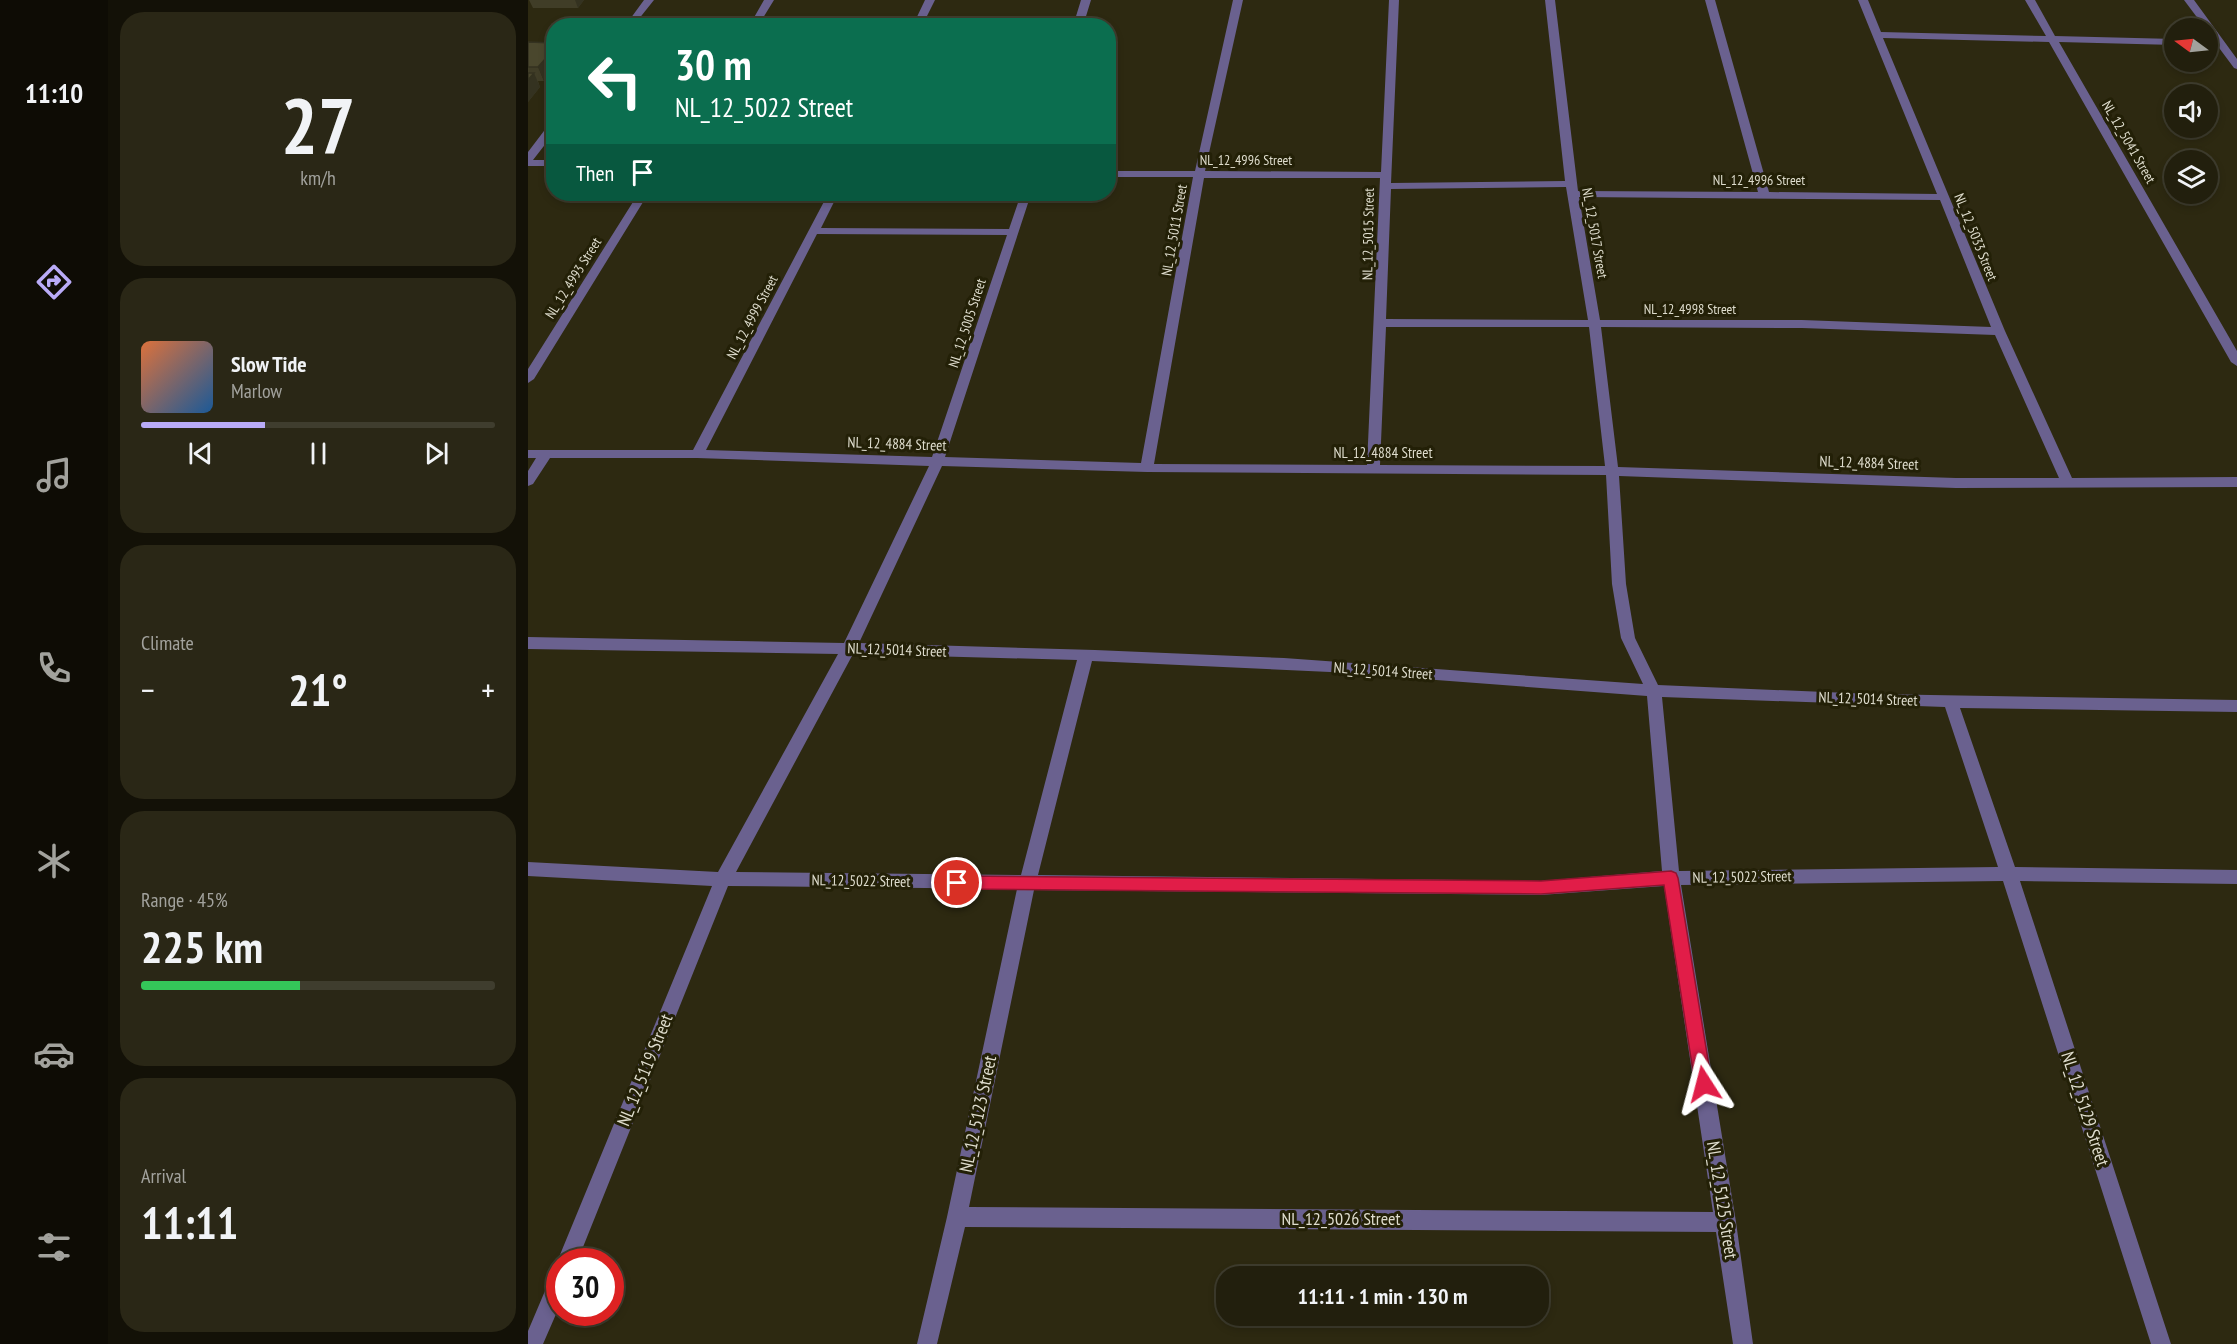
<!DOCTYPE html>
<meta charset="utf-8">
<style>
:root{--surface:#221f0d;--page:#2a2716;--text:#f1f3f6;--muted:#a2a29d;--line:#3f3d2e;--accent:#b9abf7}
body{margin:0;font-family:"PT Sans Narrow",sans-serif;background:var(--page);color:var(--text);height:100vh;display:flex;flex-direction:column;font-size:22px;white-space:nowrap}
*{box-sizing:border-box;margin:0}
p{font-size:20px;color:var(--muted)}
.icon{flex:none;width:33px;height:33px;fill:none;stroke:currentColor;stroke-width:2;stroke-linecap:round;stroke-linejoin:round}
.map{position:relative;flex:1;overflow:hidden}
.details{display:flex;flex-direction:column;gap:12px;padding:12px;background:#131107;width:420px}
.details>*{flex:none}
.hud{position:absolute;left:18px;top:18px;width:570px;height:183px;border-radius:24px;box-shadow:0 3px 9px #0003,0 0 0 2px var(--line);background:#0b6e4f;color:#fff;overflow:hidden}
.needle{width:39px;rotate:285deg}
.controls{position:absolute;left:1636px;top:18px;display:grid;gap:12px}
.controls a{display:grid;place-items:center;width:54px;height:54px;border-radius:50%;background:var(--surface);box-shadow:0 3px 9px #0003,0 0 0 2px var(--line);font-size:30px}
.speed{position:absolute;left:18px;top:1248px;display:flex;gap:12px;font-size:30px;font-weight:700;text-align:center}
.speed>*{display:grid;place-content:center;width:78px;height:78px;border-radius:50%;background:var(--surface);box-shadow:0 3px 9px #0003,0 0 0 2px var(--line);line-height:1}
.speed .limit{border:9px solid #d22;background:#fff;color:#111}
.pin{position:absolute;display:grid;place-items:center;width:51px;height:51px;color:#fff;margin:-26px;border:3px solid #fff;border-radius:50%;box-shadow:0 2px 6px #0007}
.me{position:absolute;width:66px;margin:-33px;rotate:351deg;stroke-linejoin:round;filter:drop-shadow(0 0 4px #0008)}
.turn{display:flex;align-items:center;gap:21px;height:126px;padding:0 30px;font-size:27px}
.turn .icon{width:78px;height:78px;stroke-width:2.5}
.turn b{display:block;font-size:42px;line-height:51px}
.then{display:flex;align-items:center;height:57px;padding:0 30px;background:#0003;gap:12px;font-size:22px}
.big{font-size:45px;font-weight:700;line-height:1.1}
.details .card{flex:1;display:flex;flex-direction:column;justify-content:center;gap:9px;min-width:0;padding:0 21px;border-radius:24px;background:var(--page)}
.details .dial{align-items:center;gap:0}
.dial b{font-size:78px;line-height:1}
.song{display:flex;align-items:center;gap:18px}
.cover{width:72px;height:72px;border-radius:9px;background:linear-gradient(135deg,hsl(20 70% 55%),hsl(210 70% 35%))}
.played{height:6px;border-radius:3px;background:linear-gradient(90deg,var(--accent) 35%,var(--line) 35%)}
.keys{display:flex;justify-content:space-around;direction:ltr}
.heat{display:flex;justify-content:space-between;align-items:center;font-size:33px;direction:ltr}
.charge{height:9px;border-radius:4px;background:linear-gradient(90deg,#34c759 45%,var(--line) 0)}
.trip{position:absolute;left:688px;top:1266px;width:333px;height:60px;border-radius:24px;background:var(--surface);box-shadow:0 3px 9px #0003,0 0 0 2px var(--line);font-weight:700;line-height:60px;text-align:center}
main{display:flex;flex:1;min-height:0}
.tab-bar{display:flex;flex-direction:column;width:108px;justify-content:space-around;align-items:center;background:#0e0c05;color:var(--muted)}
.tab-bar .icon{width:42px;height:42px}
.tab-bar .selected{color:var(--accent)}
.tab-bar b{font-size:27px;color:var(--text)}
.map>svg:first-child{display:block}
</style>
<main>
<nav class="tab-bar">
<b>11:10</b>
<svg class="icon selected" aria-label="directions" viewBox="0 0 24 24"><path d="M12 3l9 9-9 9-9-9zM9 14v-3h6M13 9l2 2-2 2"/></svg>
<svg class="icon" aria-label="music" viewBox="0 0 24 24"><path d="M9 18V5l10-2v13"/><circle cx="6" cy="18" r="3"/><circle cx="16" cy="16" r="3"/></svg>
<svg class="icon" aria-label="phone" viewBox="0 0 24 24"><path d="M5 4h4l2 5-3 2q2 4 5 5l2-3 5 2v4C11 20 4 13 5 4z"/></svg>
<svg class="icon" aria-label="climate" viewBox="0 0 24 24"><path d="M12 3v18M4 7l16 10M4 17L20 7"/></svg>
<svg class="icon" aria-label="car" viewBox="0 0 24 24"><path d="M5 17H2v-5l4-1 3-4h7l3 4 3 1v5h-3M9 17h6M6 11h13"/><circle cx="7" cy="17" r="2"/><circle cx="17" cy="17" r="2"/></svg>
<svg class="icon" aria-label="filters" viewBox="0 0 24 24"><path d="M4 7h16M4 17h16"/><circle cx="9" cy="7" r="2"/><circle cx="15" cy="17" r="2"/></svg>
</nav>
<section class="details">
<div class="card dial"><b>27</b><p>km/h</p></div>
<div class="card">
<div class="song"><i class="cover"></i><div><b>Slow Tide</b><p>Marlow</p></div></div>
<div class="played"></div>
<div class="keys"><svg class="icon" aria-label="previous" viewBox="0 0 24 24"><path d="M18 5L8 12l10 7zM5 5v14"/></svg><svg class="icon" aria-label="pause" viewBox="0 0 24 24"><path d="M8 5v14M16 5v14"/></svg><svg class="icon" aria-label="next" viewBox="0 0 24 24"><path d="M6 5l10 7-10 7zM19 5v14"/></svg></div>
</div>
<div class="card"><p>Climate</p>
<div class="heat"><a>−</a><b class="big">21°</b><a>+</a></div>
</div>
<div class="card"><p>Range · 45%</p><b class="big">225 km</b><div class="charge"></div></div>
<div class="card"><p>Arrival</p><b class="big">11:11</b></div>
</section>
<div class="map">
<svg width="1709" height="1344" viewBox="0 0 1709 1344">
<rect width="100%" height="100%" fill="#2d2911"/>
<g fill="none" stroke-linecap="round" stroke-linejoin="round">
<path fill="#6a618f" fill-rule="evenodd" d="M116 0H126L110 20 224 21 236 0H246L233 21H387L397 0H407L394 26H97Z
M553 0H563L555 26H545Z
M705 0H715L677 171 853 172 861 0H871L863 183 1037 181 1017 0H1027L1050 191 1230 192 1177 0H1187L1241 192 1409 194 1330 0H1340L1353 32 1518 36 1497 0H1507L1527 36 1647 39V45L1531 42 1709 351V366L1703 362 1521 42 1355 38 1477 331 1544 478 1709 477V487L1428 488 1091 476 1098 584 1107 638 1130 685 1344 694 1709 700V712L1432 708 1487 867 1709 870V884L1492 881 1643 1344H1623L1475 881 1153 885 1208 1222 1225 1344H1205L1188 1232 437 1227 409 1344H389L419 1217 489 889 200 886 49 1262H32V1268L29 1262 184 886 0 876V862L190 872 310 654 0 649V637L316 643 401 466 169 458H22L5 484 0 486V471L8 458H0V450H165L300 194H310L293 228 481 229 493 194H503L417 457 613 463 665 177H580V171H667ZM676 178H852L839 465 626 464ZM1038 187 1060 320 858 319 863 189ZM1051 197 1412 200 1463 327 1274 320H1072ZM289 234 479 235 404 457 178 450ZM858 327H1061L1077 466 852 465ZM1073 327 1274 328 1467 335 1531 478H1428L1090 467ZM414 466 619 472 1078 475 1084 584 1093 638 1115 684 756 658 567 650 331 643ZM325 654 549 660 493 875 208 872ZM564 661 802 672 1119 696 1134 871 1013 881 510 875ZM1134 697 1417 707 1470 867 1151 871ZM1136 886 1185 1212 441 1207 506 890 1013 895Z
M1656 0H1666L1709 59V69L1706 68 1680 33V28H1677Z
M26 122V133L5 160H26V166H0V152L22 123Z
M110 194H120L6 379 0 383V369Z
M32 1269V1305L15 1344H0V1331L25 1272Z"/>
</g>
<path fill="#403d27" d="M1 0H56L50 8H5Z
M0 42 16 81H10L12 87 0 102Z"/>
<path fill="#343220" d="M47 0H56L50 8Z
M26 49V70L16 81 10 67Z
M6 73 12 87 0 102V80Z"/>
<path fill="#4a472d" stroke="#343220" stroke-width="1.5" d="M0 42 26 43V49L10 67H0Z
M0 73H6L0 80Z"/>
<path fill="#e11d48" stroke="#92132f" stroke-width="1.5" d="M1143 871 1148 873 1150 878 1184 1084 1182 1090 1176 1092 1170 1090 1167 1084 1136 885 1013 894 429 889 424 887 421 883 424 878 429 876 1013 881Z"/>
<g text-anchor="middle" stroke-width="6" stroke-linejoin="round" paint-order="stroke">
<g font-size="14" fill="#dfddce" stroke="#232007">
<text transform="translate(1601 142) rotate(60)" y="5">NL_12_5041 Street</text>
<text x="718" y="165">NL_12_4996 Street</text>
<text x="1231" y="185">NL_12_4996 Street</text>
<text transform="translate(646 230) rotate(-80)" y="5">NL_12_5011 Street</text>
<text transform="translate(1067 233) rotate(80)" y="5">NL_12_5017 Street</text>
<text transform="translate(840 234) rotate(-89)" y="5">NL_12_5015 Street</text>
<text transform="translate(1448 237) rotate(68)" y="5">NL_12_5033 Street</text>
<text transform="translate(45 278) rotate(-58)" y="5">NL_12_4993 Street</text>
<text x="1162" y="314">NL_12_4998 Street</text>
<text transform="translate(224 317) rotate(-62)" y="5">NL_12_4999 Street</text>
<text transform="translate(439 323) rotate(-72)" y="5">NL_12_5005 Street</text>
</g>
<g font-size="15" fill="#dfddce" stroke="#232007">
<text transform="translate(369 444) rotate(2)" y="5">NL_12_4884 Street</text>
<text x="855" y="458">NL_12_4884 Street</text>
<text transform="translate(1341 463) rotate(2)" y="5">NL_12_4884 Street</text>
<text transform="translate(369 650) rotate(2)" y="5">NL_12_5014 Street</text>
<text transform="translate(855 671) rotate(4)" y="5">NL_12_5014 Street</text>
<text transform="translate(1340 699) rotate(2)" y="5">NL_12_5014 Street</text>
<text transform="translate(1214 877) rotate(-1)" y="5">NL_12_5022 Street</text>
<text transform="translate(333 881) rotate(1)" y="5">NL_12_5022 Street</text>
</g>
<g font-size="18" fill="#dfddce" stroke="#232007">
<text transform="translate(117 1070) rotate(-68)" y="6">NL_12_5119 Street</text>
<text transform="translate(1557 1109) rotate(72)" y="6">NL_12_5129 Street</text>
<text transform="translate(450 1114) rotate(-78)" y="6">NL_12_5123 Street</text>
<text transform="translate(1194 1200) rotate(81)" y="6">NL_12_5125 Street</text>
<text x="813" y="1225">NL_12_5026 Street</text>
</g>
</g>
</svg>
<div class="controls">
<a><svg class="needle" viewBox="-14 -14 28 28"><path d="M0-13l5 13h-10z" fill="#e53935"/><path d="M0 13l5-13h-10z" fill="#a2a29d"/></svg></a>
<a><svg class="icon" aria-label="sound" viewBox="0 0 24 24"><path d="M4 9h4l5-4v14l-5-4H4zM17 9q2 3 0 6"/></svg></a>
<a><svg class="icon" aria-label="layers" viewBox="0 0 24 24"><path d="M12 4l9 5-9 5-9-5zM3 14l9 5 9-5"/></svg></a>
</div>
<div class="speed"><div class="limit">30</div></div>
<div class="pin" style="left:429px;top:883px;background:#d93025"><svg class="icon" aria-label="arrive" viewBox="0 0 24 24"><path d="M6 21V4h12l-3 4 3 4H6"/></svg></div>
<svg class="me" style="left:1176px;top:1084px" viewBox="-20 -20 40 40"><path d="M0-17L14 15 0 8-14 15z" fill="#e11d48" stroke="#fff" stroke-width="4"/></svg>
<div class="trip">11:11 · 1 min · 130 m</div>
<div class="hud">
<div class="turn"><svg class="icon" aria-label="left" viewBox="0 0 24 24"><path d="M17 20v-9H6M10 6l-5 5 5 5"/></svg><div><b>30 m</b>NL_12_5022 Street</div></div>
<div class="then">Then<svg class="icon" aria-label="arrive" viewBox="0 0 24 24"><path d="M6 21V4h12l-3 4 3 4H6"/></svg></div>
</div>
</div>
</main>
